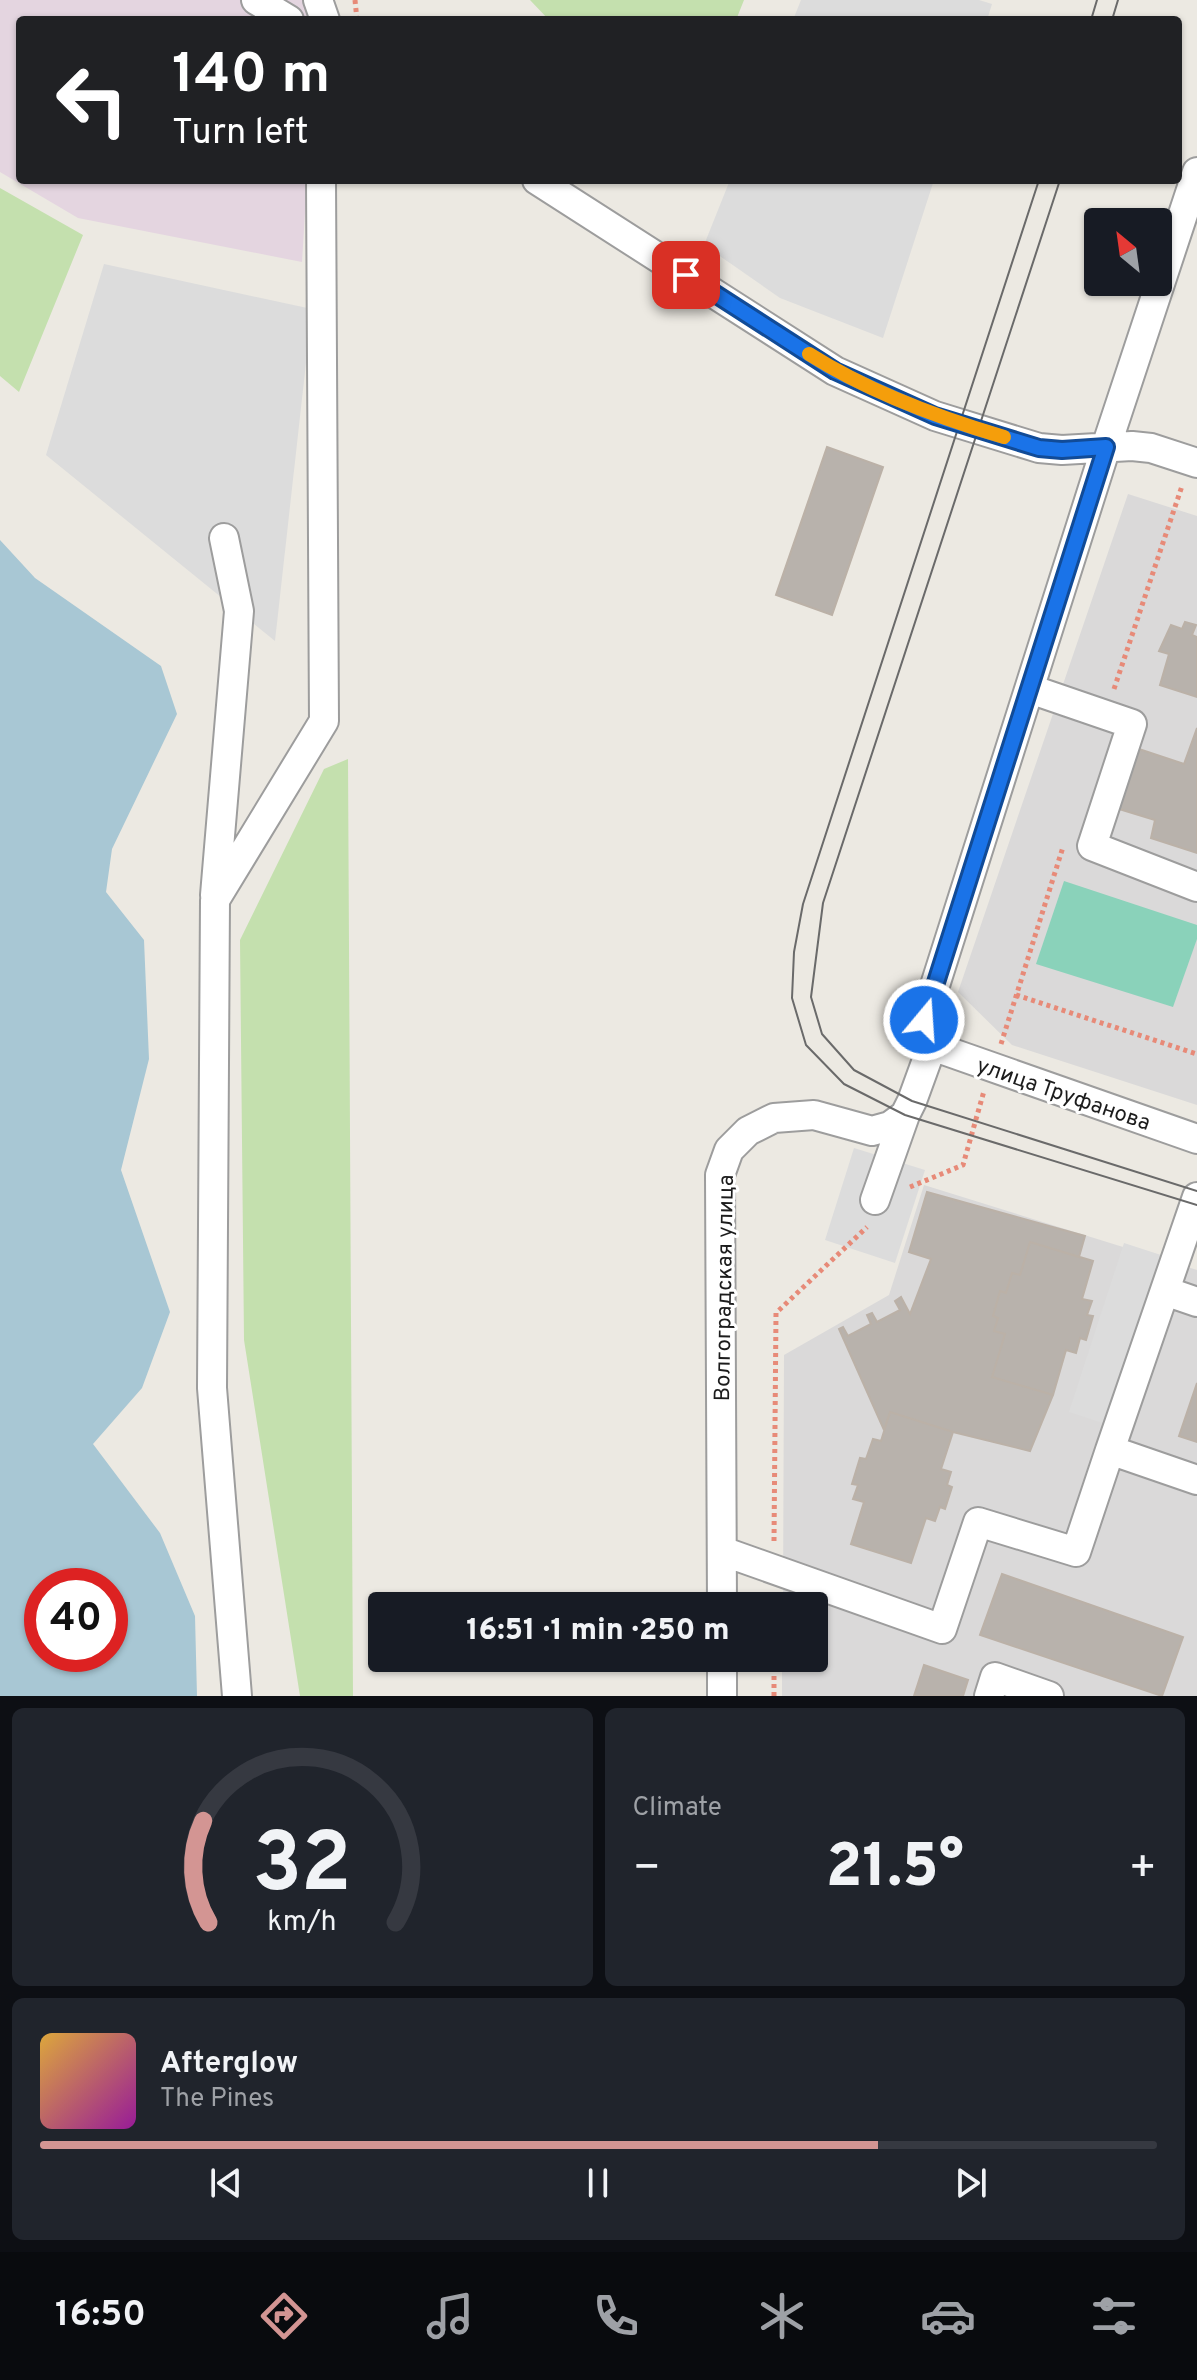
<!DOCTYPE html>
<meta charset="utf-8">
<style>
:root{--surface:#171b24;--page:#20242c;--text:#f1f3f6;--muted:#9ea1a6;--line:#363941;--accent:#d39593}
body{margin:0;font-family:Overpass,sans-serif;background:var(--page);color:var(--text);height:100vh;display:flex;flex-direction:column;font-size:30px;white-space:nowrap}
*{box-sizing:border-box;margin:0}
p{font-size:26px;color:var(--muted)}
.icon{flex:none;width:44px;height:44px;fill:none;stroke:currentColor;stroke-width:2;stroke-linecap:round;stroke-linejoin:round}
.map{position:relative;height:1696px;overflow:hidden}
.sheet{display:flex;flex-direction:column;gap:12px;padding:12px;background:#0d0f14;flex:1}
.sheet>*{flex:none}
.hud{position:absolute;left:16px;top:16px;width:1166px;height:168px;border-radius:8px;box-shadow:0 2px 6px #0004;background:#202124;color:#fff;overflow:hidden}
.needle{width:52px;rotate:331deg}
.tools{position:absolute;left:1084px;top:208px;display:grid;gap:16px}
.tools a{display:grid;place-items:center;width:88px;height:88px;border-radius:8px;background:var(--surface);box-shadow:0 2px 6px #0004;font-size:40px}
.speed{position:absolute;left:24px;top:1568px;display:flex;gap:16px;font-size:40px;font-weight:700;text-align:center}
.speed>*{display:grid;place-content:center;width:104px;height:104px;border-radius:50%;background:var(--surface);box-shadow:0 2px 6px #0004;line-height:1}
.speed .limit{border:12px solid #d22;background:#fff;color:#111}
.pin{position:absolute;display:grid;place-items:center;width:68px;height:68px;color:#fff;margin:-34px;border-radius:16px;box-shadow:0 4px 12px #0006}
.me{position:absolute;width:88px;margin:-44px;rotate:18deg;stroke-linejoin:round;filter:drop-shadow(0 0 6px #0008)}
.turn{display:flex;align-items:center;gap:28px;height:168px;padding:0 24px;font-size:36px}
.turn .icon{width:104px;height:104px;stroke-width:2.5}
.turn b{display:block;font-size:56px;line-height:68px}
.big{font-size:60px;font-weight:800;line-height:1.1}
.sheet .card{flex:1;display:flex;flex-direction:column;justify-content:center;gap:12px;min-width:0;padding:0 28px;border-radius:12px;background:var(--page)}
.sheet .dial{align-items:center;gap:0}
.dial svg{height:208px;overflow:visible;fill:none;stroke:var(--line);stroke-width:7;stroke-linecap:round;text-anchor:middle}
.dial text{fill:var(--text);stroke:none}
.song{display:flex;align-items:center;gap:24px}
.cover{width:96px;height:96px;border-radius:12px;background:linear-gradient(135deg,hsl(40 70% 55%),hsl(300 70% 35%))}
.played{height:8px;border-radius:4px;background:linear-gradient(90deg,var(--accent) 75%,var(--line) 75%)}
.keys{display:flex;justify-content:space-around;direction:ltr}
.heat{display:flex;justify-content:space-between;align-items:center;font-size:44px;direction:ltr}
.sheet .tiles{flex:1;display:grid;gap:12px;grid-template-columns:1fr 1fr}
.card:last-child{grid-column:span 2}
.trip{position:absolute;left:368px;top:1592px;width:460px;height:80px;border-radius:8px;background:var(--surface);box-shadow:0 2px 6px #0004;font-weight:800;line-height:80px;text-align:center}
.tab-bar{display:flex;height:128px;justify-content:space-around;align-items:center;background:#090b0e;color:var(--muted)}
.tab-bar .icon{width:56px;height:56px}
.tab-bar .active{color:var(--accent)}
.tab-bar b{font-size:36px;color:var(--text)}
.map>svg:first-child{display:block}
</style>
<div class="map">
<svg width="1197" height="1696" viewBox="0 0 1197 1696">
<rect width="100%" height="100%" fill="#ece9e2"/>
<path fill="#dad9d9" d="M1128 494 1197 516V1105L1012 1045 958 992Z
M924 1185 1197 1270V1696H782V1658H814V1606H783L784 1355 889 1295Z"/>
<path fill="#e4d5e0" d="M0 0H318L317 20H20V180H307L302 262 78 218 0 172Z"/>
<path fill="#c4e0ae" d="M530 0H744L736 20H549Z
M0 188 83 235 19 392 0 376Z
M348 759 353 1696H300L244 1340 240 940 324 769Z"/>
<path fill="#8ad2ba" d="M1064 881 1197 925V939L1173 1007 1036 964Z"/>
<path fill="#dcdcdc" d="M801 0H979L992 4 987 20H793Z
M730 180H934L883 338 780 298 704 245Z
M104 264 312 309 275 641 46 455Z
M854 1148 925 1170 895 1263 825 1240Z
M1124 1243 1161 1255 1106 1424 1069 1412Z"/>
<path fill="#a8c7d4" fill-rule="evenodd" d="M0 540 35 578 161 666 177 714 112 849 106 892 144 940 149 1059 121 1170 170 1312 142 1388 93 1444 160 1533 195 1616 197 1696H0ZM42 1586H110V1654H42Z"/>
<path fill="#b8b2ac" stroke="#bbb1a7" stroke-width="2" d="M827 447 883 467 832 615 776 595Z
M1185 622 1196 625 1192 635 1197 637V697L1160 685 1169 654 1159 651 1171 625 1182 629Z
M1197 728V853L1151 838 1155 820 1116 808 1139 749 1184 764Z
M927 1192 1085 1236 1079 1257 1030 1242 1020 1275 1012 1273 1006 1293 1000 1291 993 1316 998 1318 994 1331 1005 1334 992 1377 1053 1395 1030 1451 953 1432 890 1412 884 1430 839 1329 843 1327 848 1336 871 1324 867 1315 872 1313 877 1322 900 1310 895 1301 901 1297 910 1314 931 1259 909 1252Z
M1030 1242 1093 1261 1082 1299 1092 1301 1087 1315 1093 1316 1086 1340 1080 1338 1076 1353 1066 1350 1053 1395 992 1377 1005 1334 994 1331 998 1318 993 1316 1000 1291 1006 1293 1012 1273 1020 1275Z
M1197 1383V1442L1179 1436Z
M890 1412 953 1432 941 1469 951 1472 947 1485 952 1487 945 1509 940 1507 935 1521 926 1518 911 1563 851 1544 864 1502 853 1499 858 1485 852 1484 860 1458 866 1459 873 1439 881 1441Z
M1002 1574 1183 1637 1162 1696 980 1635Z
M924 1665 968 1680 963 1696H914Z"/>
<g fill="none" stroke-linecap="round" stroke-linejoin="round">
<g stroke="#9d9d9d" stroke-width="32">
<path id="minor" d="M256 0 289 20
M318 0 325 20
M537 180 835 371 935 416 1039 448 1062 450 1132 446 1151 448 1197 463
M1030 689 1132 724 1092 846 1197 887
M215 895 239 611 224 538
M932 1046 924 1034V1020L1106 447 1197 172
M932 1046 1197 1139
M1197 1197 1110 1450 1197 1480
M875 1200 905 1115
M1165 1291 1197 1302
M722 1551 942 1629 978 1522 1076 1552 1110 1450
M722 1606 720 1175 729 1150 748 1131 774 1118 814 1115 872 1131 890 1126 905 1115 912 1101 932 1046
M722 1658V1696
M237 1696 212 1388 215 900 324 721 321 180
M989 1696 995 1677 1049 1696"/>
</g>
<path stroke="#e78a78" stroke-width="5" stroke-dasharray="4 4" stroke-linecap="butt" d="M355 0 357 20
M1114 689 1182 486
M1016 995 1197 1054
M1001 1044 1063 847
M910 1187 963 1165 984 1091
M774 1541 776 1313 867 1227
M774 1696V1658"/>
<use href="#minor" stroke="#fff" stroke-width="28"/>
<path stroke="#6a6a6a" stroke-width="2" d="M1091 20 1097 0
M1112 20 1118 0
M1039 180 803 904 794 952 792 998 806 1045 844 1084 905 1115 1197 1205
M1060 180 823 903 811 997 822 1034 854 1070 912 1101 1197 1191"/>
</g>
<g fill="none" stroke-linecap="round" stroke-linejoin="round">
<g stroke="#114b97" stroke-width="20">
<path id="route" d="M686 275 835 371 935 416 1039 448 1062 450 1106 447 924 1020"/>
</g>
<use href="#route" stroke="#1a73e8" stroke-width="14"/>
<path stroke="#f59e0b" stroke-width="14" d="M809 354C869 392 936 417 1004 437"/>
</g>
<g text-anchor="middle" stroke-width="6" stroke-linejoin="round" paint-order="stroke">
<g font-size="22" fill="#1c1c1c" stroke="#fff">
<text transform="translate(1064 1093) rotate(19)" y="8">улица Труфанова</text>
<text transform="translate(723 1288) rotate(-89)" y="8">Волгоградская улица</text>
</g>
</g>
</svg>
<div class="tools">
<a><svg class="needle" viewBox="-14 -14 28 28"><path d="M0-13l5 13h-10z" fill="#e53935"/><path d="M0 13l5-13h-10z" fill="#9ea1a6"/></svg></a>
</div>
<div class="speed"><div class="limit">40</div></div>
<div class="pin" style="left:686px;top:275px;background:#d93025"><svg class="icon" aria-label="arrive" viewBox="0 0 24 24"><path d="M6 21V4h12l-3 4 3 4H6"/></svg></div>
<svg class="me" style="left:924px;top:1020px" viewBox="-20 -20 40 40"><circle r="17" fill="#1a73e8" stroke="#fff" stroke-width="3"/><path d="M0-11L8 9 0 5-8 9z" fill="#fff"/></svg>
<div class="trip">16:51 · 1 min · 250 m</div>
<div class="hud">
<div class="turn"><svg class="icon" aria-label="left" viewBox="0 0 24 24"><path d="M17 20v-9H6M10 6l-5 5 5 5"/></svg><div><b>140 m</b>Turn left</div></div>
</div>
</div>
<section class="sheet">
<div class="tiles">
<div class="card dial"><svg viewBox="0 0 100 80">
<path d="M14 69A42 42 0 1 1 86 69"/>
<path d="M14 69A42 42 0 0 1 12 30" stroke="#d39593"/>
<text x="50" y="56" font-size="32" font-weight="700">32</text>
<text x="50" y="72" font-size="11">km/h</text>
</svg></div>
<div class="card"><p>Climate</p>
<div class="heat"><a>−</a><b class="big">21.5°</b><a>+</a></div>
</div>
<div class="card">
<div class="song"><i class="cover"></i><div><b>Afterglow</b><p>The Pines</p></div></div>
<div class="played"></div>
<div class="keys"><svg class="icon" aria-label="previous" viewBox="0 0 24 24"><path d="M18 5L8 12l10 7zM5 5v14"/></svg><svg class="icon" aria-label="pause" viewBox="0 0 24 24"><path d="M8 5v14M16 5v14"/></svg><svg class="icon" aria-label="next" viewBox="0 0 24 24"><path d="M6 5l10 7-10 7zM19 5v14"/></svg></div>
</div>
</div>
</section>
<nav class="tab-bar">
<b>16:50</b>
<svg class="icon active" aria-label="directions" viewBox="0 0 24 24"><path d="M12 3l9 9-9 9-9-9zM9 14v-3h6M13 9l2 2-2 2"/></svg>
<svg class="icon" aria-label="music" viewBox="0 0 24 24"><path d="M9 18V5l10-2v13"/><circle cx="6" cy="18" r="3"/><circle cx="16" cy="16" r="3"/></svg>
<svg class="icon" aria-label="phone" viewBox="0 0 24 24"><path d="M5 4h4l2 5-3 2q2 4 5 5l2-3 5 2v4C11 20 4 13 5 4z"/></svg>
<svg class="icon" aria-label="climate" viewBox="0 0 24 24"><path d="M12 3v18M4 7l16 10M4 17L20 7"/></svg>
<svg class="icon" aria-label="car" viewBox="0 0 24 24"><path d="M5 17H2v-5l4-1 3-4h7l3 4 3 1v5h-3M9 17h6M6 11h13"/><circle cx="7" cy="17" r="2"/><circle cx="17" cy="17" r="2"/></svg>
<svg class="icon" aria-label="filters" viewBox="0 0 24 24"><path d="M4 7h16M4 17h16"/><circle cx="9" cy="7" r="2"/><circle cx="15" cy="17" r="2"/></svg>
</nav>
